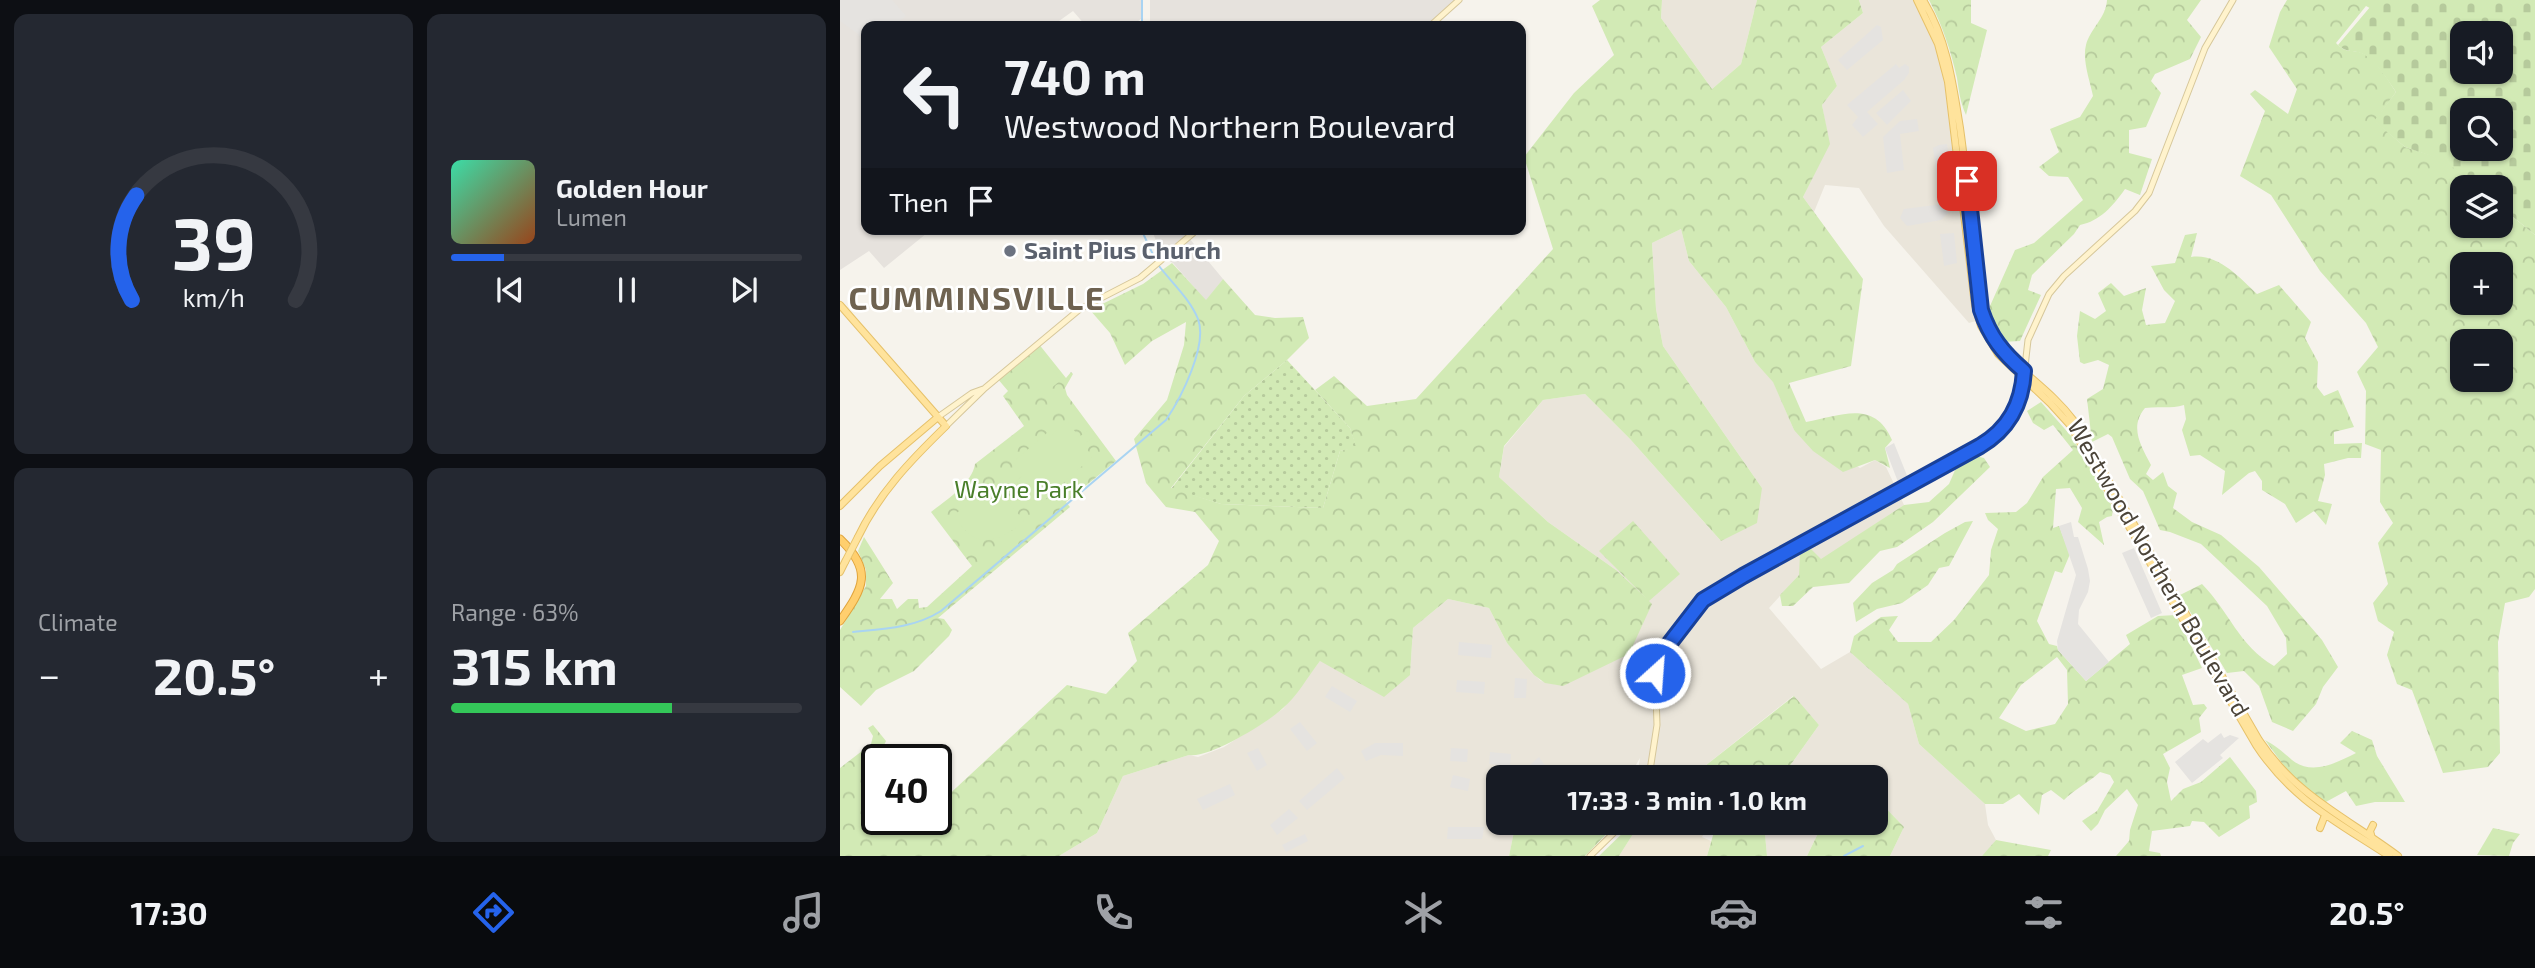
<!DOCTYPE html>
<meta charset="utf-8">
<style>
:root{--surface:#171b24;--page:#242831;--text:#f1f3f6;--muted:#9ea1a6;--line:#363941;--accent:#2563eb}
body{margin:0;font-family:"Exo 2",sans-serif;background:var(--page);color:var(--text);height:100vh;display:flex;flex-direction:column;font-size:26px;white-space:nowrap}
*{box-sizing:border-box;margin:0}
p{font-size:23px;color:var(--muted)}
.icon{flex:none;width:38px;height:38px;fill:none;stroke:currentColor;stroke-width:2;stroke-linecap:round;stroke-linejoin:round}
.map{position:relative;flex:1;overflow:hidden}
.drawer{display:flex;flex-direction:column;gap:14px;padding:14px;background:#0d0f14;width:840px}
.drawer>*{flex:none}
.banner{position:absolute;left:21px;top:21px;width:665px;height:214px;border-radius:14px;box-shadow:0 2px 5px #0004;background:#171b24;color:var(--text);overflow:hidden}
.fabs{position:absolute;left:1610px;top:21px;display:grid;gap:14px}
.fabs a{display:grid;place-items:center;width:63px;height:63px;border-radius:14px;background:var(--surface);box-shadow:0 2px 5px #0004;font-size:35px}
.speed{position:absolute;left:21px;top:744px;display:flex;gap:14px;font-size:35px;font-weight:700;text-align:center}
.speed>*{display:grid;place-content:center;width:91px;height:91px;border-radius:50%;background:var(--surface);box-shadow:0 2px 5px #0004;line-height:1}
.speed .limit{border:4px solid #111;border-radius:10px;background:#fff;color:#111}
.pin{position:absolute;display:grid;place-items:center;width:60px;height:60px;color:#fff;margin:-30px;border-radius:14px;box-shadow:0 4px 10px #0006}
.me{position:absolute;width:77px;margin:-38px;rotate:26deg;stroke-linejoin:round;filter:drop-shadow(0 0 5px #0008)}
.turn{display:flex;align-items:center;gap:24px;height:147px;padding:0 28px;font-size:32px}
.turn .icon{width:91px;height:91px;stroke-width:2.5}
.turn b{display:block;font-size:49px;line-height:60px}
.then{display:flex;align-items:center;height:66px;padding:0 28px;background:#0003;gap:14px;font-size:26px}
.big{font-size:52px;font-weight:700;line-height:1.1}
.drawer .widget{flex:1;display:flex;flex-direction:column;justify-content:center;gap:10px;min-width:0;padding:0 24px;border-radius:14px;background:var(--page)}
.drawer .dial{align-items:center;gap:0}
.dial svg{height:182px;overflow:visible;fill:none;stroke:var(--line);stroke-width:7;stroke-linecap:round;text-anchor:middle}
.dial text{fill:var(--text);stroke:none}
.song{display:flex;align-items:center;gap:21px}
.cover{width:84px;height:84px;border-radius:10px;background:linear-gradient(135deg,hsl(160 70% 55%),hsl(20 70% 35%))}
.played{height:7px;border-radius:4px;background:linear-gradient(90deg,var(--accent) 15%,var(--line) 15%)}
.keys{display:flex;justify-content:space-around;direction:ltr}
.heat{display:flex;justify-content:space-between;align-items:center;font-size:38px;direction:ltr}
.charge{height:10px;border-radius:5px;background:linear-gradient(90deg,#34c759 63%,var(--line) 0)}
.drawer .tiles{flex:1;display:grid;gap:14px;grid-template-columns:repeat(2,1fr)}
.trip{position:absolute;left:646px;top:765px;width:402px;height:70px;border-radius:14px;background:var(--surface);box-shadow:0 2px 5px #0004;font-weight:700;line-height:70px;text-align:center}
.tab-bar{display:flex;height:112px;justify-content:space-around;align-items:center;background:#090b0e;color:var(--muted)}
.tab-bar .icon{width:49px;height:49px}
.tab-bar .active{color:var(--accent)}
.tab-bar b{font-size:32px;color:var(--text)}
main{display:flex;flex:1;min-height:0}
.map>svg:first-child{display:block}
</style>
<main>
<section class="drawer">
<div class="tiles">
<div class="widget dial"><svg viewBox="0 0 100 80">
<path d="M14 69A42 42 0 1 1 86 69"/>
<path d="M14 69A42 42 0 0 1 16 23" stroke="#2563eb"/>
<text x="50" y="56" font-size="32" font-weight="700">39</text>
<text x="50" y="72" font-size="11">km/h</text>
</svg></div>
<div class="widget">
<div class="song"><i class="cover"></i><div><b>Golden Hour</b><p>Lumen</p></div></div>
<div class="played"></div>
<div class="keys"><svg class="icon" aria-label="previous" viewBox="0 0 24 24"><path d="M18 5L8 12l10 7zM5 5v14"/></svg><svg class="icon" aria-label="pause" viewBox="0 0 24 24"><path d="M8 5v14M16 5v14"/></svg><svg class="icon" aria-label="next" viewBox="0 0 24 24"><path d="M6 5l10 7-10 7zM19 5v14"/></svg></div>
</div>
<div class="widget"><p>Climate</p>
<div class="heat"><a>−</a><b class="big">20.5°</b><a>+</a></div>
</div>
<div class="widget"><p>Range · 63%</p><b class="big">315 km</b><div class="charge"></div></div>
</div>
</section>
<div class="map">
<svg width="1695" height="856" viewBox="0 0 1695 856">
<defs>
<pattern id="grass-dots" width="8" height="8" patternUnits="userSpaceOnUse" patternTransform="scale(1.75)"><rect width="8" height="8" fill="#d2eab5"/><path d="M2 2h.1M6 6h.1" fill="none" stroke="#b6ca9c" stroke-width="1.8" stroke-linecap="round"/></pattern>
<pattern id="forest-crowns" width="20" height="18" patternUnits="userSpaceOnUse" patternTransform="scale(1.75)"><rect width="20" height="18" fill="#d2eab5"/><path d="M2 6a3 3 0 1 1 6 0M12 15a3 3 0 1 1 6 0" fill="none" stroke="#b6ca9c"/></pattern>
<pattern id="cemetery-stones" width="16" height="16" patternUnits="userSpaceOnUse" patternTransform="scale(1.75)"><rect width="16" height="16" fill="#d2eab5"/><path d="M2 7V4a2 2 0 0 1 4 0v3zM10 15v-3a2 2 0 0 1 4 0v3z" fill="#b6ca9c"/></pattern>
</defs>
<rect width="100%" height="100%" fill="#f6f3ec"/>
<path fill="#eae5da" d="M822 0H917L901 64 872 89 821 18Z
M1019 0H1077L1104 66 1139 320 1129 323 1044 226 1019 188 985 185 974 212 963 197 989 144 982 105 997 86 981 47 1023 13Z
M841 229 849 261 886 307 915 362 933 381 954 430 1020 468 1035 460 1046 467 1064 505 959 575 929 608 981 669 1010 652 1068 704 1079 744 1145 804 1148 825 1156 840 1147 852 1142 856H1050L1064 827 1036 798V777H942L979 725 953 696 851 777H797L800 758 789 777H658V822L676 823 669 856H219L257 833 283 776 349 755 358 757 384 747 443 709 480 661 570 675 573 628 608 599 649 608 667 643 683 660 690 671 701 681 718 685 776 570 708 522 659 477 664 447 703 400 745 394 790 439 880 540 922 488 823 346 816 309 812 243Z
M924 823H983L967 856H927Z"/>
<path fill="#e6e2dd" d="M0 0H302V18L292 26H246L233 11 212 26H26V229H92L44 268 29 251 0 270Z
M310 0H619L590 26H310Z
M311 229H358L349 238 383 279 366 301 333 263 324 258Z"/>
<path fill="#efe8d6" d="M800 823H870L862 837 871 841 867 856H779Z"/>
<path fill="url(#grass-dots)" d="M447 360 510 428 517 448 500 451 483 508 381 504 331 489 404 396Z"/>
<path fill="url(#forest-crowns)" fill-rule="evenodd" d="M760 0H822L821 18 872 89 901 64 917 0H1019L1023 13 981 47 997 86 982 105 990 144 963 197 1023 279 1011 366 949 383 966 422C1001 416 1034 399 1052 440L1045 448 1050 468 1035 460 1003 472 973 451 954 430 933 382 915 362 886 307 849 261 841 229 812 243 816 309 823 346 922 488 917 523 881 541 790 439 745 394 703 400 664 446 659 477 708 522 776 570 806 598 759 551 793 521 840 574 809 601 812 604 789 654 723 686 705 683 694 675 667 643 649 608 608 599 573 628 570 675 544 697 480 661C468 676 457 697 442 709 427 723 368 759 349 755L283 776 257 833 219 856H0V768L31 744 33 736 28 728 33 725 46 741 37 760V819H96V794L103 800 227 685 266 694 297 661 288 633 368 565 379 541 355 512 326 507 306 483 294 439 327 400 344 345 346 322 312 341 285 365 270 333 250 310 303 284 332 263 366 300 383 279 415 315 435 318 463 317 469 338 447 360 404 396 331 488 381 504 483 508 500 451 516 447 510 428 475 390 494 376 527 406 576 399 713 249 684 157 734 93 774 55 752 6Z
M1089 0H1131V23L1147 30 1126 115C1120 102 1119 91 1117 78 1111 51 1102 24 1089 0Z
M1267 0H1361L1347 20 1361 37 1350 59 1315 74 1311 81 1321 93 1306 127 1289 130V153L1312 159 1300 195 1285 189C1273 206 1260 221 1240 225L1234 234 1192 275 1188 290 1201 295 1180 341 1162 342 1150 328V306L1175 250 1194 243 1243 200 1228 177 1209 176 1199 167 1219 152 1210 129 1240 117 1253 96C1250 81 1242 60 1246 45 1250 29 1266 18 1267 0Z
M1447 0H1605L1569 29 1526 6 1496 43C1507 54 1509 49 1522 53 1536 59 1548 80 1556 92L1535 121 1565 147 1606 160 1635 187H1622V226H1661V207L1695 235V589L1689 597 1665 603 1658 642 1660 753 1648 767 1603 773 1572 690 1557 684 1547 655 1554 632 1538 621 1533 603 1548 584 1538 543 1553 523 1540 502 1541 450 1525 444 1526 391 1517 372 1538 347 1526 323 1480 271 1431 195 1400 176 1425 111 1410 94 1415 90 1448 114 1457 89 1429 47 1440 12ZM1622 264H1661V303H1622ZM1622 341H1661V380H1622Z
M1357 233 1351 257C1378 253 1399 277 1417 294L1439 285 1471 322 1465 338 1478 362 1477 387 1484 396 1498 390 1514 427 1494 432V444L1522 443 1521 458H1508L1484 464 1485 475 1478 501 1492 504 1486 525 1474 511 1456 523 1445 504 1422 490V481L1415 471 1409 473 1382 495 1385 471 1360 455 1350 456 1342 430 1346 419 1344 405C1331 409 1318 406 1305 408 1289 427 1301 446 1311 465L1306 474 1313 480 1323 472 1328 486 1337 493 1333 508 1352 522 1381 535 1419 567 1482 640 1498 667 1483 687 1476 704 1453 731 1432 722 1419 686 1404 671 1387 673 1340 595 1362 584C1389 611 1399 646 1434 666L1447 654 1446 638 1427 606 1361 544 1330 532 1320 530 1303 491 1290 479 1272 437 1268 434 1252 442 1247 399 1263 389 1269 365 1258 360 1244 364 1240 362 1237 336 1240 311 1255 319 1266 311 1258 293 1271 283 1284 296 1306 288 1302 310 1306 325 1325 323 1335 301 1324 290 1311 266 1335 263 1345 235Z
M198 343 226 378 231 372 233 374 225 388 227 395 276 461 226 502 230 507 98 618 104 619 112 630 109 636 74 671 36 690 21 706 0 687V630L26 586V570L18 551 24 537 53 583 40 599H52L57 609 68 599H78L79 608 87 607 132 566 91 512C106 500 132 484 135 464L184 426 163 396 168 391 157 378Z
M1201 402 1232 437 1273 508 1272 516 1267 517 1259 522 1264 545 1238 522 1242 508 1230 488 1216 489 1213 528 1219 526 1230 554 1222 573 1215 571 1197 621 1209 644 1217 646 1218 650 1246 681 1290 644 1286 635 1318 616 1336 615 1362 668 1342 675 1353 705 1364 704 1367 708 1359 718 1361 732 1323 754 1330 768 1327 782 1331 801 1343 789 1361 782 1390 757 1416 791 1417 802 1409 806 1410 818 1379 837 1364 822 1352 821 1350 826 1312 831 1309 851 1320 853 1321 856H1276L1289 841 1290 830 1298 805 1287 789 1265 810 1258 824 1251 831 1242 821 1257 811 1274 782 1270 775 1260 772C1248 783 1235 789 1224 800L1211 790 1202 795 1199 815 1179 794 1163 804H1145L1079 744 1068 704 1010 652 1014 636 1041 617 1058 616 1049 630 1058 642H1091L1114 620 1149 575 1151 550 1158 529 1148 520 1145 513 1176 512 1187 503 1203 477 1233 450 1213 425 1204 430 1193 423 1187 411ZM1217 657 1227 670 1228 704 1215 724 1186 731 1159 718 1181 685Z
M1136 456 1144 458 1150 467 1093 522 1057 547 1040 551 1009 583 973 587 953 606H942L940 595 959 575 960 553 969 547 981 559 1064 505 1089 502 1109 484 1116 468Z
M1133 521 1109 566 1099 568 1088 585 1062 603 1037 609 1016 622 1013 603 1032 583 1053 570 1057 564 1105 533 1125 522Z
M954 696 979 725 942 777H851Z
M1512 731 1532 740 1537 756 1565 802H1535L1516 806 1506 791 1484 803 1455 781 1425 740C1436 746 1443 752 1452 760 1472 776 1496 763 1516 753L1500 743Z
M1036 798 1064 827 1050 856H967L983 823 1036 822Z
M676 822H777V823L745 856H669Z
M793 823H800L779 856H759Z
M873 823H924L927 856H867L876 825Z
M1653 828 1680 834 1673 843 1669 856 1637 855Z
M1156 840 1211 850 1208 856H1142Z"/>
<path fill="url(#cemetery-stones)" fill-rule="evenodd" d="M1536 0H1695V235L1661 207V187H1635L1606 161 1565 147 1534 121 1556 92C1547 79 1538 64 1525 55 1516 49 1507 54 1498 45ZM1622 33H1661V72H1622ZM1622 110H1661V149H1622Z"/>
<path fill="#d2eab5" d="M201 355 221 380 203 395 182 370Z
M228 422 239 437 250 429 255 436 244 444 252 457 198 506 176 481 183 475 173 462 208 432 210 436Z
M154 484 184 521C169 534 146 549 128 533 123 529 118 521 114 515Z"/>
<path fill="#e5e3e0" d="M0 0H52L66 16 53 26H26V45L18 34 0 21Z
M1037 25 1041 27 1043 40 1007 70 998 60Z
M1056 64 1059 68 1065 64 1069 67V73L1064 80 1027 112 1038 124 1023 137 1012 125 1018 117 1007 105Z
M1063 90 1071 101 1047 125 1036 113Z
M1077 119 1079 131 1060 134 1064 170 1047 173 1043 137 1060 121Z
M1107 144 1112 182 1097 178 1093 148 1099 145Z
M1103 204 1108 213 1101 220 1067 226 1060 218 1064 209Z
M1114 233 1117 263 1104 266 1100 234Z
M1054 443 1068 478 1058 482 1045 448Z
M1231 522 1234 537H1238L1248 569 1250 581 1248 592 1239 610 1238 624 1269 662 1246 681 1218 650 1217 641 1236 575 1219 526Z
M1294 548 1322 613 1311 618 1282 553Z
M619 642 652 645 651 658 618 655Z
M675 678 687 679 686 698H674Z
M617 680 645 682 644 694 616 692Z
M492 686 517 701 510 712 485 697Z
M460 722 477 743 467 751 450 729Z
M1381 733 1384 738 1390 735 1399 738 1380 755 1383 758 1352 783 1335 762 1363 739 1368 743Z
M535 743H563V756L541 755 526 761 521 751Z
M418 748 427 765 417 771 407 753Z
M611 748 628 749 627 762 610 761Z
M650 752 671 754 670 766 649 764Z
M699 757 706 767 695 777H688L683 771Z
M497 768 505 778 467 810 459 801Z
M613 775 630 779 628 791 610 787Z
M390 784 395 795 363 810 357 799Z
M449 809 458 818 437 835 430 825Z
M608 827H644L643 835 642 839H607Z
M465 834 468 841 446 852 442 845Z"/>
<g fill="none" stroke-linecap="round" stroke-linejoin="round">
<path stroke="#a9d4f2" stroke-width="2" d="M302 0V26
M301 229 316 261
M13 632C44 629 74 628 101 611L326 420C341 398 368 345 358 319 350 299 332 283 319 266
M1004 856 1023 846"/>
<g stroke="#d6c79b" stroke-width="7">
<path id="secondary" d="M590 26 619 0
M98 417 132 393 143 389
M106 426 145 388 240 309 300 278 358 229
M809 777 817 725 815 666 863 600 903 576 1140 446 1160 432 1174 412 1183 384 1188 340 1209 294 1224 276 1295 211 1309 193 1365 48 1393 0
M750 856 785 822"/>
</g>
<g stroke="#e6c16a" stroke-width="8">
<path id="primary" d="M1077 0 1098 44 1108 82 1135 305 1141 326 1158 354 1210 403 1230 425 1416 745C1452 800 1496 821 1549 856
M1083 0C1107 39 1113 84 1120 128 1128 185 1132 242 1139 299 1151 362 1199 374 1234 421L1419 740C1457 797 1506 817 1558 856
M0 305 106 426C71 460 39 493 18 537
M0 506 40 466 98 417
M0 572 5 562
M1480 828 1485 815
M1532 838 1530 831 1533 825"/>
</g>
<g stroke="#e0a43c" stroke-width="9">
<path id="highway" d="M0 539C33 571 24 587 0 621"/>
</g>
<use href="#secondary" stroke="#fff3cd" stroke-width="5"/>
<use href="#primary" stroke="#ffe39c" stroke-width="6"/>
<use href="#highway" stroke="#ffcf6e" stroke-width="7"/>
<g stroke="#e6c16a" stroke-width="8" stroke-linecap="butt">
<path id="primary-bridge" d="M5 562 18 537"/>
</g>
<use href="#primary-bridge" stroke="#ffe39c" stroke-width="6"/>
</g>
<g fill="none" stroke-linecap="round" stroke-linejoin="round">
<g stroke="#184099" stroke-width="18">
<path id="route" d="M815 673V666L826 648 863 600 903 576 1140 446C1169 429 1182 404 1184 371 1163 353 1150 337 1141 310L1127 181"/>
</g>
<use href="#route" stroke="#2563eb" stroke-width="12"/>
</g>
<circle fill="#6b7280" stroke="#fff" stroke-width="2.5" cx="170" cy="251" r="7"/>
<g text-anchor="middle" stroke-width="5" stroke-linejoin="round" paint-order="stroke">
<g font-size="24" font-weight="bold" fill="#5b616d" stroke="#fff" text-anchor="start">
<text x="184" y="259">Saint Pius Church</text>
</g>
<g font-size="24" fill="#4a7f2a" stroke="#fff">
<text x="179" y="498">Wayne Park</text>
</g>
<g font-size="24" fill="#4b4439" stroke="#fff">
<text transform="translate(1318 568) rotate(60)" y="8">Westwood Northern Boulevard</text>
</g>
<g font-size="32" font-weight="bold" letter-spacing="2" fill="#6e6250" stroke="#fff">
<text x="137" y="310">CUMMINSVILLE</text>
</g>
</g>
</svg>
<div class="fabs">
<a><svg class="icon" aria-label="sound" viewBox="0 0 24 24"><path d="M4 9h4l5-4v14l-5-4H4zM17 9q2 3 0 6"/></svg></a>
<a><svg class="icon" aria-label="search" viewBox="0 0 24 24"><circle cx="10" cy="10" r="6"/><path d="M15 15l6 6"/></svg></a>
<a><svg class="icon" aria-label="layers" viewBox="0 0 24 24"><path d="M12 4l9 5-9 5-9-5zM3 14l9 5 9-5"/></svg></a>
<a>+</a>
<a>−</a>
</div>
<div class="speed"><div class="limit">40</div></div>
<div class="pin" style="left:1127px;top:181px;background:#d93025"><svg class="icon" aria-label="arrive" viewBox="0 0 24 24"><path d="M6 21V4h12l-3 4 3 4H6"/></svg></div>
<svg class="me" style="left:815px;top:673px" viewBox="-20 -20 40 40"><circle r="17" fill="#2563eb" stroke="#fff" stroke-width="3"/><path d="M0-11L8 9 0 5-8 9z" fill="#fff"/></svg>
<div class="trip">17:33 · 3 min · 1.0 km</div>
<div class="banner">
<div class="turn"><svg class="icon" aria-label="left" viewBox="0 0 24 24"><path d="M17 20v-9H6M10 6l-5 5 5 5"/></svg><div><b>740 m</b>Westwood Northern Boulevard</div></div>
<div class="then">Then<svg class="icon" aria-label="arrive" viewBox="0 0 24 24"><path d="M6 21V4h12l-3 4 3 4H6"/></svg></div>
</div>
</div>
</main>
<nav class="tab-bar">
<b>17:30</b>
<svg class="icon active" aria-label="directions" viewBox="0 0 24 24"><path d="M12 3l9 9-9 9-9-9zM9 14v-3h6M13 9l2 2-2 2"/></svg>
<svg class="icon" aria-label="music" viewBox="0 0 24 24"><path d="M9 18V5l10-2v13"/><circle cx="6" cy="18" r="3"/><circle cx="16" cy="16" r="3"/></svg>
<svg class="icon" aria-label="phone" viewBox="0 0 24 24"><path d="M5 4h4l2 5-3 2q2 4 5 5l2-3 5 2v4C11 20 4 13 5 4z"/></svg>
<svg class="icon" aria-label="climate" viewBox="0 0 24 24"><path d="M12 3v18M4 7l16 10M4 17L20 7"/></svg>
<svg class="icon" aria-label="car" viewBox="0 0 24 24"><path d="M5 17H2v-5l4-1 3-4h7l3 4 3 1v5h-3M9 17h6M6 11h13"/><circle cx="7" cy="17" r="2"/><circle cx="17" cy="17" r="2"/></svg>
<svg class="icon" aria-label="filters" viewBox="0 0 24 24"><path d="M4 7h16M4 17h16"/><circle cx="9" cy="7" r="2"/><circle cx="15" cy="17" r="2"/></svg>
<b>20.5°</b>
</nav>
